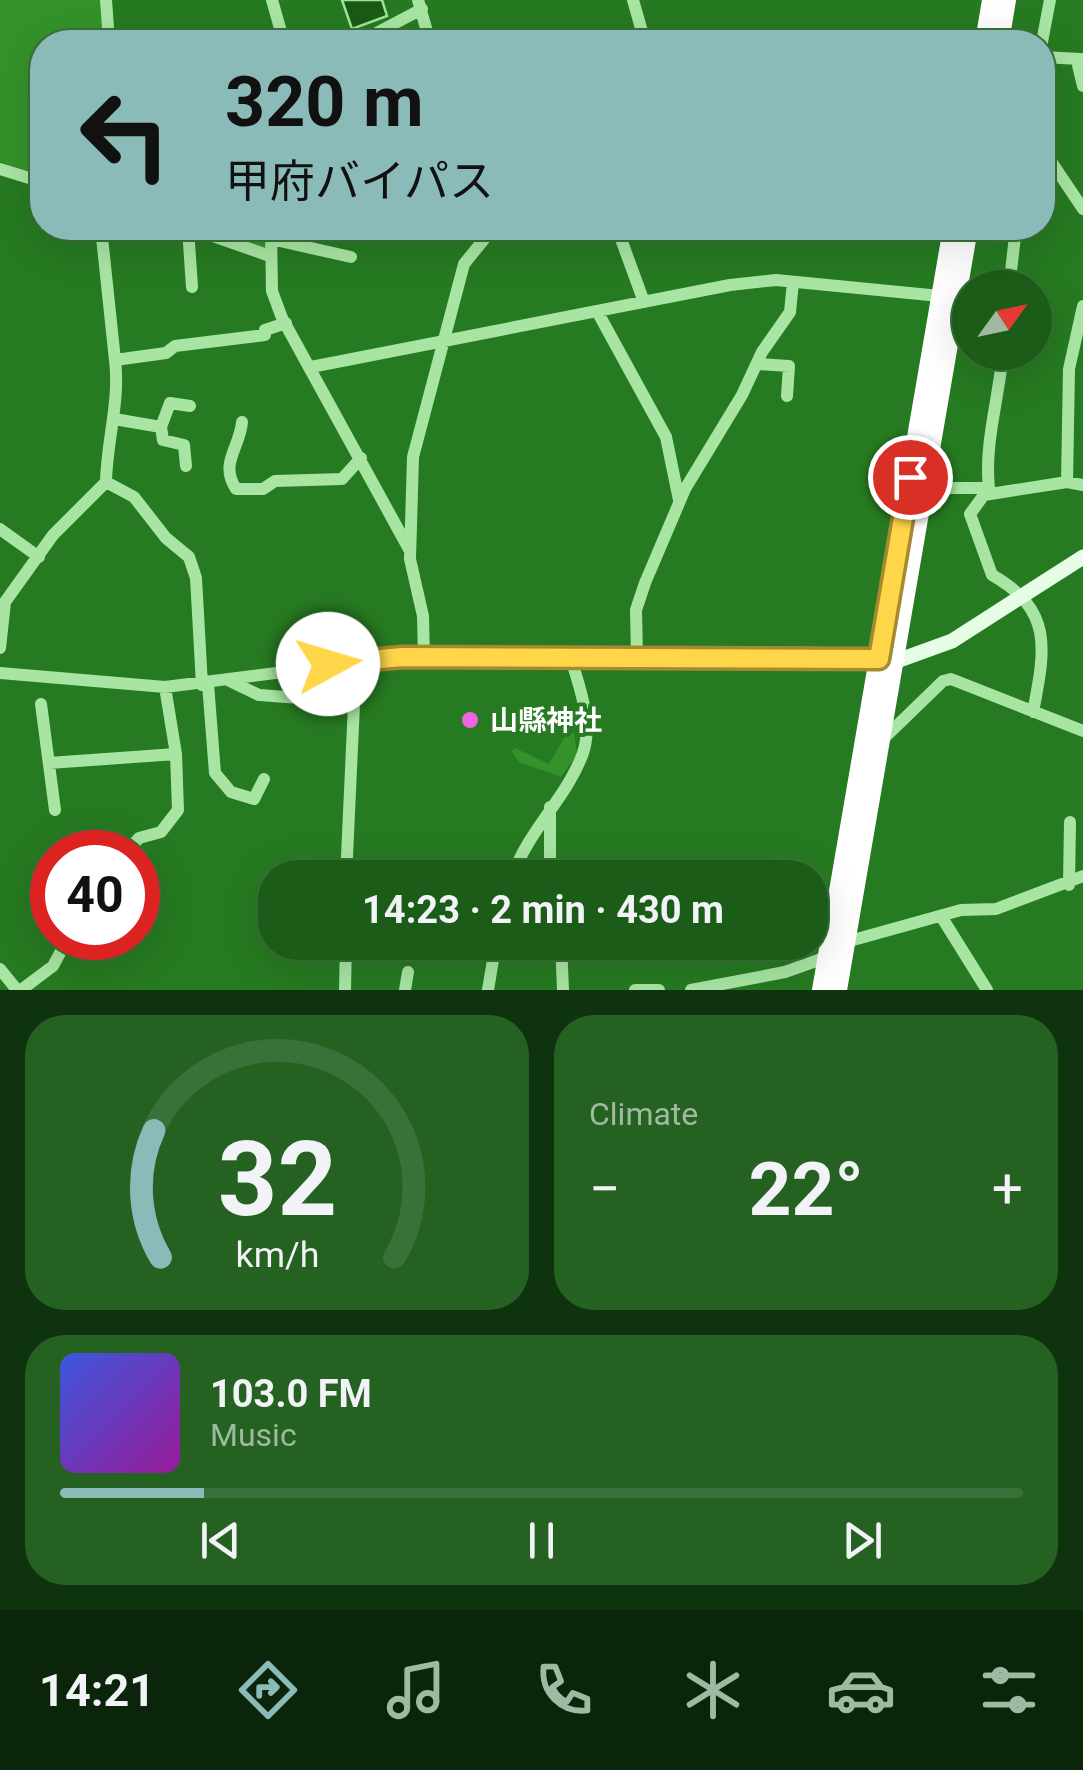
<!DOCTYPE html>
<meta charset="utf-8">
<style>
:root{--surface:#1c5c19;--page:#256222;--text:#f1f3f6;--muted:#a0baa2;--line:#3a7138;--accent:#8bbbb9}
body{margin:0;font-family:Roboto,"Noto Sans JP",sans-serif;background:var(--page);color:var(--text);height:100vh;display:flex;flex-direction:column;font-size:38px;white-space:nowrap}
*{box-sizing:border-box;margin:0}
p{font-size:32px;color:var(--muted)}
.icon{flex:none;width:55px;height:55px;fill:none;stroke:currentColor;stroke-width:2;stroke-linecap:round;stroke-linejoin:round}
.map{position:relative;height:990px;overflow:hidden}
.details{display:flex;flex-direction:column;gap:25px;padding:25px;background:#0f330e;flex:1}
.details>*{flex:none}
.guide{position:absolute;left:30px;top:30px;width:1025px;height:210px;border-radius:40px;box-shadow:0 10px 40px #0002,0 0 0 2px var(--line);background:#8bbbb9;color:#111;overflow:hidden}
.needle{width:65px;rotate:57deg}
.tools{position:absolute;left:952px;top:270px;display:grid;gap:20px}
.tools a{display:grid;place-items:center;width:100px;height:100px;border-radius:50%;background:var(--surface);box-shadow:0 10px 40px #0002,0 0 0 2px var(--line);font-size:50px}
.speed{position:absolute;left:30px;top:830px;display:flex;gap:20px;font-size:50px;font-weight:700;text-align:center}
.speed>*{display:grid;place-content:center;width:130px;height:130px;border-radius:50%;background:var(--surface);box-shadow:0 10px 40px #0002,0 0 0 2px var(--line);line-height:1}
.speed .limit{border:15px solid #d22;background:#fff;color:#111}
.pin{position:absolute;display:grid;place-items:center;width:85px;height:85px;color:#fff;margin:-42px;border:5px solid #fff;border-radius:50%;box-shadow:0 2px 10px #0007}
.me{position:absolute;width:110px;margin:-55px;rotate:84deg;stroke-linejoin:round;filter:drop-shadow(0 0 8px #0008)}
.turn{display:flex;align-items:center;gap:35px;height:210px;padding:0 30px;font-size:45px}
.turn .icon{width:130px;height:130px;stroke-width:2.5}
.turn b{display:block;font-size:70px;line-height:85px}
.big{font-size:75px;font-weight:700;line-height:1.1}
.details .tile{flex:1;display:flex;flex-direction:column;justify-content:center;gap:15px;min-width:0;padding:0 35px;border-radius:40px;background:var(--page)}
.details .dial{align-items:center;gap:0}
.dial svg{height:260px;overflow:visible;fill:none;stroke:var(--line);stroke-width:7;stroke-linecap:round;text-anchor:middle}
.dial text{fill:var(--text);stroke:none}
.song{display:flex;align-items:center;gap:30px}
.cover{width:120px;height:120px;border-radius:15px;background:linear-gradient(135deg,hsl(230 70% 55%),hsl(300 70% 35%))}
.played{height:10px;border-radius:5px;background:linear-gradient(90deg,var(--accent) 15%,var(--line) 15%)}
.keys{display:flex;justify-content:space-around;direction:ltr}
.heat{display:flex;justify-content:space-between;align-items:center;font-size:55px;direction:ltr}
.details .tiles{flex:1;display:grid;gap:25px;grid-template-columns:1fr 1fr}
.tile:last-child{grid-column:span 2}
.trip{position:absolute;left:258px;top:860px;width:570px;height:100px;border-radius:40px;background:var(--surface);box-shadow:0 10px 40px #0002,0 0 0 2px var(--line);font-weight:700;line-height:100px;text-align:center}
.menu{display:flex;height:160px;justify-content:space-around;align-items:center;background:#0b250a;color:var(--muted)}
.menu .icon{width:70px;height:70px}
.menu .on{color:var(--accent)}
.menu b{font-size:45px;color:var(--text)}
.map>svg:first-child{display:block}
</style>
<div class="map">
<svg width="1083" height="990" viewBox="0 0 1083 990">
<rect width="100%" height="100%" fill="#267a21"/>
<path fill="#33922b" d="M0 0H100L104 42H42V176L0 162Z
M196 228H269L268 253Z
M574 732 577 755 561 777 519 762 511 751 515 748 549 764 564 738Z"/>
<path fill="#1a5a16" stroke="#9ee697" stroke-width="2.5" d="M342 0H382L387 16 352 29Z"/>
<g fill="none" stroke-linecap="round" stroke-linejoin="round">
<path stroke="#a8e5a3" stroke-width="12" d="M106 0 109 42
M272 0 284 42
M418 0 430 42
M633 0 645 42
M345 42 367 38 422 9
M1042 42 1050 0
M1042 57 1080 59
M1083 59 1078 65 1083 86
M1042 148 1083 209
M0 169 42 182
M101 228 115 360
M188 228 192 287
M190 228 270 256
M271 228 272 291 282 318 409 549
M617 228 644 302
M271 239 351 257
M1009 288 1016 228
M597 311 666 437 679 500
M1003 352C999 398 984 444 989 488L970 514 992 575C1054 610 1045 650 1033 712
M757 364 789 366 787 396
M311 367 730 285 776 280 940 296
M114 419 161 427 170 403 190 406
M242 422C240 448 219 463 236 489H263L275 481 342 479 361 458
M161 427 163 440 184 445 186 466
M106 482 134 497 166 538 189 557 196 578 202 685
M1067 482 1069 369 1083 306
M924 488H989
M984 495 1067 482 1083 485
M0 529 39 557
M0 648 5 602 53 535 106 482C107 439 120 402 115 360L166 353 175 346 265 335V330L286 323
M637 657 636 610 645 583 685 489 742 395 762 352 790 312 793 282
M424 658 423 616 410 559 413 457 464 264 490 232
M0 673 165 687 402 657 884 660
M230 681 259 695 354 702
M208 684 215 773 231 792 254 799 264 779
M41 704 55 810
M879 743 943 681 951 679 1083 731
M49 763 176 754
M127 852 139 838 161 832 178 810 176 754 165 687
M346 878 356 661
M512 878C527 831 567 798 583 753 593 724 580 688 571 659
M550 878V807
M1069 885 1070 822
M941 916 987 990
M561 942 563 990
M846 942 961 910 996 909 1083 876
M346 950 399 942
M0 969 17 990
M21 990 53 966 68 938
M345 990 346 943
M405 990 408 972
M488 990 496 942
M635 990H659
M691 990 785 972 827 957"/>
<path stroke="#e4fde4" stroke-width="15" d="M894 662 952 641 1083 557"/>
<path stroke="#fff" stroke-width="18" d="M984 42 991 0
M1000 42 1007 0
M821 990 952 228
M838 990 969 228"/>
</g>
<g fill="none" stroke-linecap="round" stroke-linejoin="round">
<g stroke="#a68a30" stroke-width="25">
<path id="route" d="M328 664 402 657 879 659 910 477"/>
</g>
<use href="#route" stroke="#ffd54a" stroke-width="18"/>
</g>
<circle fill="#f165e5" stroke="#267a21" stroke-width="4" cx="470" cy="720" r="10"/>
<g text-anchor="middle" stroke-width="8" stroke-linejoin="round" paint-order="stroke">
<g font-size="28" font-weight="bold" fill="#fff" stroke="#267a21" text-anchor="start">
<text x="490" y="730">山縣神社</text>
</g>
</g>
</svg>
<div class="tools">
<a><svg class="needle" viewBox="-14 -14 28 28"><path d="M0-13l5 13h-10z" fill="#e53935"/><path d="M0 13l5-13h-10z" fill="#a0baa2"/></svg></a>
</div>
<div class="speed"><div class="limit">40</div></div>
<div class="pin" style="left:910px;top:477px;background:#d93025"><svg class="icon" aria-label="arrive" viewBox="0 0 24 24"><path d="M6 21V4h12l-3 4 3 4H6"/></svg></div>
<svg class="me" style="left:328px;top:664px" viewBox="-20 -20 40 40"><circle r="19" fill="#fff"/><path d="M0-13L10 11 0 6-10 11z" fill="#ffd54a"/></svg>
<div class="trip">14:23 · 2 min · 430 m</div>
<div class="guide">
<div class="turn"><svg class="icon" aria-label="left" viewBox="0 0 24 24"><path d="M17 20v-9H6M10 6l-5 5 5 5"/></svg><div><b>320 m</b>甲府バイパス</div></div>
</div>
</div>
<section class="details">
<div class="tiles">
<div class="tile dial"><svg viewBox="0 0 100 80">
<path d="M14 69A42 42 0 1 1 86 69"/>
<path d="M14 69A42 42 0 0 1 12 30" stroke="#8bbbb9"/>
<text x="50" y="56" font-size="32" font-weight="700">32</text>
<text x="50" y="72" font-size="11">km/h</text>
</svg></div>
<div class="tile"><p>Climate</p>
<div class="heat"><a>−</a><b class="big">22°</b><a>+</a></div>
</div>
<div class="tile">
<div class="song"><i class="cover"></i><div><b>103.0 FM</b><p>Music</p></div></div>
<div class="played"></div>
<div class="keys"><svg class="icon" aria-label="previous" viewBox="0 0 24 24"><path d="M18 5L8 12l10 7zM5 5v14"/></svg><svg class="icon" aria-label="pause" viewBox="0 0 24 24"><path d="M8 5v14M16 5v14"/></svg><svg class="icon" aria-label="next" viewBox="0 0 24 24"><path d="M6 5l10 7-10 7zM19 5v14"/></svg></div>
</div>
</div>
</section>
<nav class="menu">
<b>14:21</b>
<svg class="icon on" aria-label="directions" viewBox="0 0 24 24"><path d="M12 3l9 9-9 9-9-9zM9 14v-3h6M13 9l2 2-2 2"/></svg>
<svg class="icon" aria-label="music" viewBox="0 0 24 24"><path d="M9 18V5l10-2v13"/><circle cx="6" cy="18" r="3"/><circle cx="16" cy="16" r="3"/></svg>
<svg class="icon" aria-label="phone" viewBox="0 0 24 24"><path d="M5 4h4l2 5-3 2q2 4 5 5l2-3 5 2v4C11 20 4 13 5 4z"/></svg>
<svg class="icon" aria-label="climate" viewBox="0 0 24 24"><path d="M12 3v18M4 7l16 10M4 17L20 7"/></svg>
<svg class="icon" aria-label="car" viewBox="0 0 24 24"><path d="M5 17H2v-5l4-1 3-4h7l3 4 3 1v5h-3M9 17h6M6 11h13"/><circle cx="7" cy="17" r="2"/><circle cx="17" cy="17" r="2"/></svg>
<svg class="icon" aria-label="filters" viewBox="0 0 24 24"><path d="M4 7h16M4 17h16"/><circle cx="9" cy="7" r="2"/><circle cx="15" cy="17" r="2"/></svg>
</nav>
